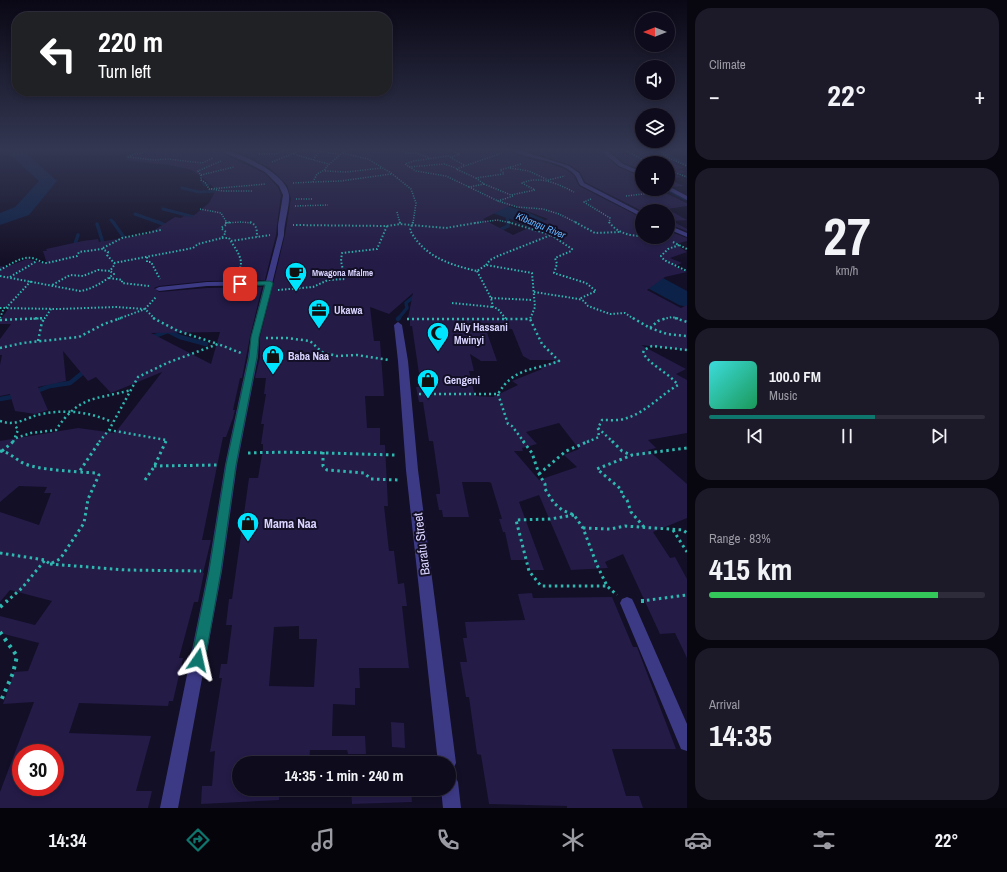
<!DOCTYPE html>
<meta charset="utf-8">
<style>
:root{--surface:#0e0b1c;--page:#1c1929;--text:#f1f3f6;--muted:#9b9ba3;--line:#2e2b3b;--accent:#0f766e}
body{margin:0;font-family:"Archivo Narrow",sans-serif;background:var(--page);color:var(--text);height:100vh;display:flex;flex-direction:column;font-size:15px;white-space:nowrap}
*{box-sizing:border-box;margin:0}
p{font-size:13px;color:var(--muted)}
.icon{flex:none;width:22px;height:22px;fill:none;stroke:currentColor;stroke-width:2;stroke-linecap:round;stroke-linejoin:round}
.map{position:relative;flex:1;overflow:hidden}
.side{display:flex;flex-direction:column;gap:8px;padding:8px;background:#08060f;width:320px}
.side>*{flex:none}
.guide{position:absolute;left:12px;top:12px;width:380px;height:84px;border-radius:16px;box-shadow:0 2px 6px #0003,0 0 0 1px var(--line);background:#202124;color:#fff;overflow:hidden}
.needle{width:26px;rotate:270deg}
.tools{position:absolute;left:635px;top:12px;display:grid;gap:8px}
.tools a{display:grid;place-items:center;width:40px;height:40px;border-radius:50%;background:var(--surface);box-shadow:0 2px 6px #0003,0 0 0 1px var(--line);font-size:20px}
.speed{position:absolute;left:12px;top:744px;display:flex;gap:8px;font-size:20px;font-weight:700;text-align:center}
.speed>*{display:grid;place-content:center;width:52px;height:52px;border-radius:50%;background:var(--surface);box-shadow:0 2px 6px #0003,0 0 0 1px var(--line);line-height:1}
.speed .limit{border:6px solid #d22;background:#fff;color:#111}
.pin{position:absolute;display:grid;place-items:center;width:34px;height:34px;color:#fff;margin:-17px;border-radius:8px;box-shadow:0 2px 6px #0006}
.me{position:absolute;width:44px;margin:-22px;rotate:11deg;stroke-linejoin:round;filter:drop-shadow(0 0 3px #0008)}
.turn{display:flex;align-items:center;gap:14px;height:84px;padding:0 20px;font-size:18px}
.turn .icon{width:52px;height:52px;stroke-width:2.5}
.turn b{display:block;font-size:28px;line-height:34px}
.big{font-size:30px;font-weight:700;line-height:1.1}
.side .widget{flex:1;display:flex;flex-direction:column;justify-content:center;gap:6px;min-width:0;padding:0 14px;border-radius:16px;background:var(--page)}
.side .dial{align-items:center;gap:0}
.dial b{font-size:52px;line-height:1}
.song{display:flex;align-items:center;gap:12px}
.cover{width:48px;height:48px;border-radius:6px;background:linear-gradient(135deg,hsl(180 70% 55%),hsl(150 70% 35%))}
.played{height:4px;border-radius:2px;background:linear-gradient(90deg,var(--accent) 60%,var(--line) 60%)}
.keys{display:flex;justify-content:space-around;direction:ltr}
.heat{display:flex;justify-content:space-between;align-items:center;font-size:22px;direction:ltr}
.charge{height:6px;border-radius:3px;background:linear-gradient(90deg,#34c759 83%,var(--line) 0)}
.trip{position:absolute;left:232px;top:756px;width:224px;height:40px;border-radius:20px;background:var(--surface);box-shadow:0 2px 6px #0003,0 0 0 1px var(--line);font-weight:700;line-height:40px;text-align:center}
.dock{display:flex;height:64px;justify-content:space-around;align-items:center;background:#06040b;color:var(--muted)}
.dock .icon{width:28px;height:28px}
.dock .on{color:var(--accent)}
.dock b{font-size:18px;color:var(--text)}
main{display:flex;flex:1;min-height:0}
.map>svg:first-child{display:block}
</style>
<main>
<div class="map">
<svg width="687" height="808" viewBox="0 0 687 808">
<rect width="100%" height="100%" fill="#130f26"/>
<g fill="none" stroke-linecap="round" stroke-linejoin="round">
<path stroke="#0c2248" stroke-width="3" d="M659 149 671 157 687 164
M203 182 205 185 209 184
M182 188 199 192 220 191
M667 189 685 199
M163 209 198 218
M506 210 508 223
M135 214 160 223
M111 220 114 223"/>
<path stroke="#0c2248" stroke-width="3.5" d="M113 222 128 243
M158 222 170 227
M97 224 104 246
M497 231 508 226V222
M78 235 75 244 78 248
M398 319 407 308 406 303 417 294"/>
<path stroke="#0c2248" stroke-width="4.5" d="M398 319 399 318
M150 338 168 331 180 337 206 344
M34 392 50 386 70 383 86 370
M0 399 17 396"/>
<path fill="#0c2248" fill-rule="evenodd" d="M4 149H21L57 181 29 215 0 225V213L15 207 39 181Z
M462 192 527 212 583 237 586 241 583 245 576 247 569 245 513 220 456 201 453 197 456 193Z
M620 258 628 259 687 291V307L679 305 612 269 609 264 612 259Z"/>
</g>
<path fill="#241b47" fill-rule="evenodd" d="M141 149H213L264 173 278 187 281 195 277 225 276 235 265 280 207 281 159 286 154 288 159 292 207 288 262 287 250 337 242 378H240L233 410H235L233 418 226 437H223L202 540H211L203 573H204L198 602H194L179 658H183L173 701H169L168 706 79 703 69 733 151 736 136 791H152L148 808H0V792L34 702 3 704 14 672 28 671 39 643 0 633V616L35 625 52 601 10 590 0 602V512L39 525 51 493H44L47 487 19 486 0 502V441L78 428 115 433 162 372 111 393 96 377 88 381 63 351 66 381 38 387 48 410 35 414 15 411 10 394 0 396V365L2 355H0V339L11 324H0V320L9 308 0 307V266L6 267 27 259 47 264 43 251H47L46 249 83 241 98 239 99 242 148 234 175 217 181 218 184 216 192 217 209 203 216 190 209 183 192 170 169 165 124 160ZM220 332 211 364 151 333ZM21 753H55V787H21Z
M227 149H506L514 154 551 164 567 170 574 176 579 186 642 218V237H668V231L687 238V241L675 244 687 252 670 258 682 263 675 266 687 272 665 277 647 290 681 308 687 305V350L641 345 686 369 676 374 687 380V433L648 440 656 448 648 450 687 484V518L653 532 670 558 675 557 687 579V658L675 633 660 634 623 554 605 562 608 568 571 570 539 495 519 502 544 570H530L527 560H511L505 532H503L499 519H502L491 483 489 482H462L469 517H443L442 510H439L436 494H440V489L433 441H429L423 402H419L416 387H421L412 326H410V318H408L413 293 389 314 370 307 374 341H380L384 396H365L367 428H380V445H385L388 506H384L389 551H394L398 584 404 583 407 606H402L409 668H359L360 688H355V705L333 704 332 736H365L366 754H348L347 750H310L309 763H239V789H279V800L201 804 202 786H212L215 751 210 752 222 678H219L221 664H227L232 625H226L229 599H232L249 478H258L263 449V444H261L264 424H261L266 394H264L266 378H255L260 357V337L285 235 291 199 287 185 271 169 247 156ZM511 205 548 219 513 235 483 219ZM485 327 512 329 523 356 530 360H556L540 368 542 369 512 381 518 385 493 397 475 396 469 371H474L470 354 481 361H497ZM559 423 579 449 564 455 577 467 539 480 514 451H523L522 448 537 444 526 432ZM299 626V639H317L314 687 269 686 274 627Z
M522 149H598L618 167 642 177V189H656L687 203V206L667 209 687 220 672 221 687 229V231L668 224V211H642L585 182 580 172 570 165Z
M608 149H638L684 168 677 169 686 172 674 174 681 177 669 179 683 186 673 187 668 185V163H642V170L624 163Z
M532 593 533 598 612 597 633 647H637L676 749H612L626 796H639L643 808H567V806L489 804 481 755 477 754 469 697H466L460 662H467L463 638H467L465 622 525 620 518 594Z
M391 722 404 723 405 748 392 747Z
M351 789H411L412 802 352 804Z"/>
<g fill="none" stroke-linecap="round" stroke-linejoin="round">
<path stroke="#2fb8b0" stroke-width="1.5" stroke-dasharray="1 1.5" stroke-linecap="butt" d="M146 149 143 153 134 154 127 157 154 160 168 159 202 163 213 158
M298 149 340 154
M321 149 313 160 329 164
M347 149 342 153 368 159 391 173 411 189 416 203 413 223
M399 149 406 153H416L430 158
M446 149 460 154 452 157
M623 149 649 163
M657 149 667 157 687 166
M502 153 456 169 476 178 503 174 504 173 500 170 521 164
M259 154H276L288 149
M294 154 313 160
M221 161 198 171 201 175V180L205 182 209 189 266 184
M272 162 302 150
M464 165 448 156 414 161 405 164 416 171 446 176 469 187
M409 167 444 164 456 168
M510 168 529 171 548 180 565 176
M668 170 687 177
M325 171 346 172 382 168
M201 175 234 167
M476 178 484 184 511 195 535 190 522 183C540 175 558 184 574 192
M313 182 341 181 391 174
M293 183 313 182 317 174 326 169V167L341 154
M484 184 469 187 498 201
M211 189 223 191H252
M513 196 498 201 517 207 543 209 559 214 577 223
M626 196 660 192
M296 199H312
M591 199 584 202 610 218 609 223
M295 206 328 205
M200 209 221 213 227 223
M397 212 400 223
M225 223 241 222 252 223
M475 223 497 220 512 223"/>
<path stroke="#2fb8b0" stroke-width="2" stroke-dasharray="1.5 2" stroke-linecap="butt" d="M250 222C257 225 257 230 257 237
M400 222V224
M413 222 410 230C423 256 450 265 477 271L486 265 532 273 535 307 530 319
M575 222 595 233 620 232
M609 222C617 233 630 236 642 236
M225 223 232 222
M387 226 400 224 446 228 481 222
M551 235 572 249 571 251 555 258 557 264 554 273 586 283 596 291 579 299 584 301 588 306 610 314 625 313 634 319
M222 238H229C235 249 248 262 236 274
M231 241 270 235
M673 242 687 249
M679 245 668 249 661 256 664 260 687 271
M103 248 122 238 161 230
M147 257V262H151L160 279
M114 263 193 248 198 244 222 238 226 232 221 228 227 224 226 222
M486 265 490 260 498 256 551 235 508 222
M0 270C9 265 22 256 32 258 38 259 41 263 47 263L77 256 79 252 102 249 108 252 107 255 115 264 110 271 98 270 83 276 70 275 52 285
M477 271 491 298 493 307 498 309 506 319
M0 276 80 291C93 289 103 282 114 274L110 271
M10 277 37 261
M109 278 122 280V283L149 286
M278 290 313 287 328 280 345 279 341 261 342 253 377 249 387 226 293 225
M534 292 579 299
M491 298 533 300
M452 303 493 307
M0 308 58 309 116 307 144 309
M6 308 31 281
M0 318 4 308
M30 319 45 318 51 309
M118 319 145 309
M155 319 145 309 156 297
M663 319 672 317 680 319"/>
<path stroke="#2fb8b0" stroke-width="2.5" stroke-dasharray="2 3" stroke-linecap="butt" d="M153 318 178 331 218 344
M633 318 650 328 658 321 667 318
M675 318 687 322
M407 319H506L505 318
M0 320 45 318
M650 328 667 334 687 336
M266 338H287L310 341 322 352 337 356 357 355 389 360
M38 341 42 322 45 318
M0 348 23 343 79 337 104 324 121 318
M419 394H498C514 367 533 371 559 361L542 344 530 319H506
M498 394 508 424 512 426 524 442
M0 421C17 427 26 417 42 414 66 409 90 412 112 422
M598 428 613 442
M109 430 166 440V442
M16 438 31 433 56 430C79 395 95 400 131 390
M13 442 18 430 15 425
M99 442 109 430 138 377 167 363 218 344 241 353
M587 442 599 437 598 428 602 420C610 420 620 421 627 418 646 412 661 395 678 385 668 372 652 367 643 353L644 350 652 346 687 350"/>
<path stroke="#2fb8b0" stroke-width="3" stroke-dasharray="2.5 3.5" stroke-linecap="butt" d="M523 441 532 453 539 474 545 484V489L554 503 562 510 574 515 583 528 597 565 607 586 617 595
M612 441 622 451 631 455
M0 451C10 452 16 460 25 464 42 470 61 470 79 472
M2 451 14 441
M323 452V466L327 470 364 473 371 479 399 480
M248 453C298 451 347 454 397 455
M154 466 218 465
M539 474 566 451 589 441
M145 480 154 467 166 441
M574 515 550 519 516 520 529 571 541 586H607
M644 527 631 512 627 500 621 494 622 490 597 469 632 455 687 448
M583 528 610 529 625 526 683 530 687 533
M673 530 687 552
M0 553 45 560
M50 564 126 570 201 571
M641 601 687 595
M6 602 22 588 45 560 50 564 60 559 84 523 88 499 99 475 97 473 79 472 100 441"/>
<path stroke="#2fb8b0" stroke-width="4" stroke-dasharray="3 5" stroke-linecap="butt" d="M641 601H644
M0 607 7 601
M0 632 17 656 13 673 0 703"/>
<path fill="#3d3a85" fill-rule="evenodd" d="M214 149C234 149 287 172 289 195 290 205 284 223 284 235L259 337 258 357 237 465 222 571 178 808H160L208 571 225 465 248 357 251 337 264 285 207 286 159 291 155 289 159 287 207 282 266 281 278 235V225L283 195 279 186 265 172 244 161Z
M507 149H515L569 166 579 173 584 183 642 213V217L580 185C578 182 577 177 574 174 559 159 526 160 507 149Z
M599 149H605L623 164 642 172V176L619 166Z
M668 186 687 196V200L666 189H668Z
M668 225 687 233V237L668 229Z
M398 322 402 325 408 361 418 470 456 763 453 769 449 771V763H438L406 470 398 361 394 325Z
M627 597 632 599 634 603 687 724V751L681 749 620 603 622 599Z
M449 773 455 776 458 782 461 808H443L441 789H449Z"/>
</g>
<linearGradient id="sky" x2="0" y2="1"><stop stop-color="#0a0815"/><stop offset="0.57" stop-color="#333752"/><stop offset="1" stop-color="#333752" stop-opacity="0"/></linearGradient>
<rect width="687" height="263" fill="url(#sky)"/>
<path fill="#0f766e" stroke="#0a4d48" d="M270 281 273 283 259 337 257 357 236 465 221 571 205 660 203 665 198 666 193 665 191 660 209 571 226 465 249 357 251 337 265 285 240 286 237 284 240 282Z"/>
<defs>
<g id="cafe-pin" transform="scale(1.15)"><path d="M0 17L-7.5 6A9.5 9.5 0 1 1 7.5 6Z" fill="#00e5ff" stroke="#130f26"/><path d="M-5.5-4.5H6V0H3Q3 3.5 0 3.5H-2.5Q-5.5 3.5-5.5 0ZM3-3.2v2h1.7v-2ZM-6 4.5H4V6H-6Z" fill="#111"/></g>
<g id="office-pin" transform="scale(1.15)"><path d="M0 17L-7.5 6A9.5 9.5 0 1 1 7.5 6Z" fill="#00e5ff" stroke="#130f26"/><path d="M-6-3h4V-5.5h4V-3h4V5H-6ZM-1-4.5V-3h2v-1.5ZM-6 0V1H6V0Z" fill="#111"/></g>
<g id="mosque-pin" transform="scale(1.15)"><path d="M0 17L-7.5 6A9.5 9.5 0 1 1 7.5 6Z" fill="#00e5ff" stroke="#130f26"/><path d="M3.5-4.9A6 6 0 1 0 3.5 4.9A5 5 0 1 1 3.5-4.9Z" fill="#111"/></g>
<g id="shop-pin" transform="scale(1.15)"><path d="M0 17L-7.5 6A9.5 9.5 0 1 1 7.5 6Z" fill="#00e5ff" stroke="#130f26"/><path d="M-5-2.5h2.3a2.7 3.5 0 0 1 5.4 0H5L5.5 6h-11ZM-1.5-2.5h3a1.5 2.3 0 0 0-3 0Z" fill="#111"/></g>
</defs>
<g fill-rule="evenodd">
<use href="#cafe-pin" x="296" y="273"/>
<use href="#office-pin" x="319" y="310"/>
<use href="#mosque-pin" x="438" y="333"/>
<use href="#shop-pin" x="273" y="356"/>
<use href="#shop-pin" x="428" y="380"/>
<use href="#shop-pin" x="248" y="523"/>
</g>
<g text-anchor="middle" stroke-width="4" stroke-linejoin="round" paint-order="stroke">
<g font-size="9" font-weight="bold" fill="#d9d4ff" stroke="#130f26" text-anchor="start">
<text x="312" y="276">Mwagona Mfalme</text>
</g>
<g font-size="10" font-style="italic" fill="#62b6ff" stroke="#130f26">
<text transform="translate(541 225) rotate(23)" y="4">Kibangu River</text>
</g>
<g font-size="11" font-weight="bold" fill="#d9d4ff" stroke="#130f26" text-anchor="start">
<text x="334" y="314">Ukawa</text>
<text x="454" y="331">Aliy Hassani<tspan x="454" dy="13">Mwinyi</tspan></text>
<text x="288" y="360">Baba Naa</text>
<text x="444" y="384">Gengeni</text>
</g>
<g font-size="13" font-weight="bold" fill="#d9d4ff" stroke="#130f26" text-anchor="start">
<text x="264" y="528">Mama Naa</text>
</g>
<g font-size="13" fill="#d9d4ff" stroke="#130f26">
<text transform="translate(421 544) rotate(-97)" y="5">Barafu Street</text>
</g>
</g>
</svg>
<div class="tools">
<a><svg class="needle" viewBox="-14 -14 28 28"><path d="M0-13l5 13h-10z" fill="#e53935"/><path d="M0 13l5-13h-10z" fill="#9b9ba3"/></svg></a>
<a><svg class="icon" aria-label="sound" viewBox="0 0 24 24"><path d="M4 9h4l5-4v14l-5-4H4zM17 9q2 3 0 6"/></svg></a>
<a><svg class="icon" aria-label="layers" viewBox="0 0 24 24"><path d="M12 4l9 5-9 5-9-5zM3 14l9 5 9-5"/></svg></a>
<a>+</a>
<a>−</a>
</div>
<div class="speed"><div class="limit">30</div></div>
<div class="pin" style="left:240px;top:284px;background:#d93025"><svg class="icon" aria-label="arrive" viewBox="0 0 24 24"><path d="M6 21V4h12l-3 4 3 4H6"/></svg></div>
<svg class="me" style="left:198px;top:660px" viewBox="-20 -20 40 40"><path d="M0-17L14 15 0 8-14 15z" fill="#0f766e" stroke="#fff" stroke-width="4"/></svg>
<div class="trip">14:35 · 1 min · 240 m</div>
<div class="guide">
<div class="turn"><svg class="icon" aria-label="left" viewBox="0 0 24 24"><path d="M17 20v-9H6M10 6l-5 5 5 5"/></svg><div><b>220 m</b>Turn left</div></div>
</div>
</div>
<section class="side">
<div class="widget"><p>Climate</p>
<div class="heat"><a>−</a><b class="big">22°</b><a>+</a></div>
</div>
<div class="widget dial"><b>27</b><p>km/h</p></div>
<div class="widget">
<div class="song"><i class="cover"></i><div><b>100.0 FM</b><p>Music</p></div></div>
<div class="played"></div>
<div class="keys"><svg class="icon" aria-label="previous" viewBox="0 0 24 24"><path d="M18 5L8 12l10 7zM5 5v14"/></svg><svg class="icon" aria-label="pause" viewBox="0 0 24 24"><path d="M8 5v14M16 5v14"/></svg><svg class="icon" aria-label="next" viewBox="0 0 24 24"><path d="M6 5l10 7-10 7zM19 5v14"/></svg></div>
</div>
<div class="widget"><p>Range · 83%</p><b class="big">415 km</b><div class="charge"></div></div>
<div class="widget"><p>Arrival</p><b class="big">14:35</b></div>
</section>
</main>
<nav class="dock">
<b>14:34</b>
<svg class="icon on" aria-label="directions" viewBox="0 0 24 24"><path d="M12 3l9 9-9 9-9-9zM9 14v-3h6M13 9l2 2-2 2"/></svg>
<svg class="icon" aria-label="music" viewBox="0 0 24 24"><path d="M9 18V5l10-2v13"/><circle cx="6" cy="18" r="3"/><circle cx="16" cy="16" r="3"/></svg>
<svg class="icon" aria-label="phone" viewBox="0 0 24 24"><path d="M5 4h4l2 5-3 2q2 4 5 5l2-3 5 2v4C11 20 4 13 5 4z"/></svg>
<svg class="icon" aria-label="climate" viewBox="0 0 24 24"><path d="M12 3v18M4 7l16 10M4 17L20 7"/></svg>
<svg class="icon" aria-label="car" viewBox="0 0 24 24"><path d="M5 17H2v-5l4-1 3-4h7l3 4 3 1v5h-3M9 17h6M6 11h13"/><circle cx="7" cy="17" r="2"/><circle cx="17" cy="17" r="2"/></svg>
<svg class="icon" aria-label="filters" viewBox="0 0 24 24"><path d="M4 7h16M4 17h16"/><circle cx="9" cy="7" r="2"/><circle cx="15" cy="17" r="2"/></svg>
<b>22°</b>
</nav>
